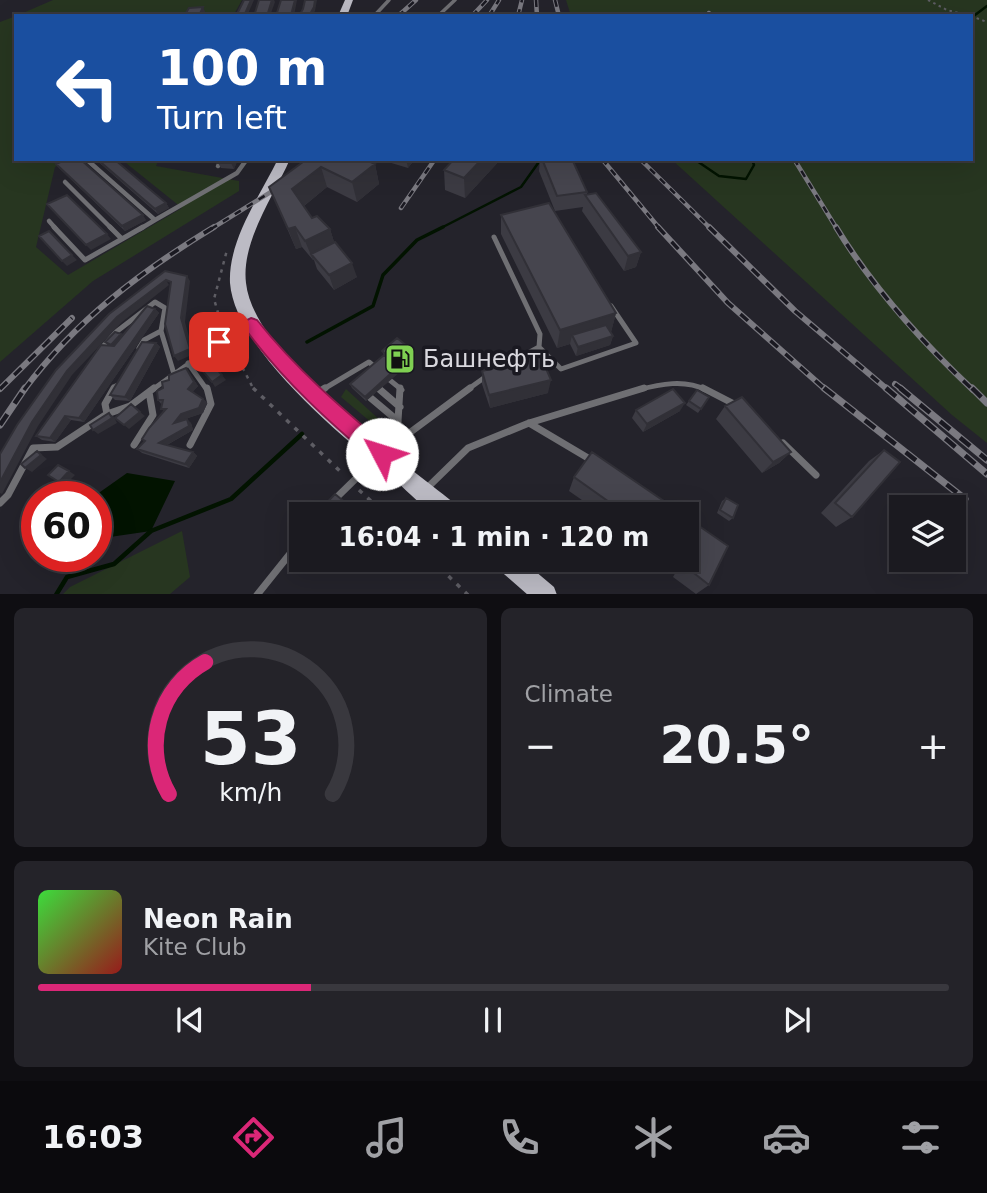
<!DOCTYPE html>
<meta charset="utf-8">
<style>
:root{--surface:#1b1a20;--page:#242329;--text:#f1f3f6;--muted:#a0a1a5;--line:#39383e;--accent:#db2777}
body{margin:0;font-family:"DejaVu Sans",sans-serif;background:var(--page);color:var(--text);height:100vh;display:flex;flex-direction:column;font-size:26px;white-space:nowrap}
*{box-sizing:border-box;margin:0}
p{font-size:23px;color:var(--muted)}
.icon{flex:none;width:38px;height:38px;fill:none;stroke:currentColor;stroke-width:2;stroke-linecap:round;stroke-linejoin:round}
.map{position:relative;height:594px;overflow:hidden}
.sheet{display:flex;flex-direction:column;gap:14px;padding:14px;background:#0f0e12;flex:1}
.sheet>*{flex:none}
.hud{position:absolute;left:14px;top:14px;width:959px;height:147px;border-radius:0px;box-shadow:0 7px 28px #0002,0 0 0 2px var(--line);background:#1a4fa0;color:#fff;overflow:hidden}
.fabs{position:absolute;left:889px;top:495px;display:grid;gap:14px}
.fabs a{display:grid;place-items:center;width:77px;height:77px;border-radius:0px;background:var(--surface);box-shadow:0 7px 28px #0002,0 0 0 2px var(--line);font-size:35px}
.speed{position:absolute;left:21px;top:481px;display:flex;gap:14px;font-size:35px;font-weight:700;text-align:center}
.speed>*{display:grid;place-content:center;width:91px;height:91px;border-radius:50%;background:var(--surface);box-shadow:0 7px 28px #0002,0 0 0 2px var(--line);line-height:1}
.speed .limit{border:10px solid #d22;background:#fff;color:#111}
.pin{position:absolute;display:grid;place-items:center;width:60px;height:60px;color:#fff;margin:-30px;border-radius:14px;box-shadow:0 4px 10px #0006}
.me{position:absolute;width:77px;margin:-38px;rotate:310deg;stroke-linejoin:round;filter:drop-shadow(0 0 5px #0008)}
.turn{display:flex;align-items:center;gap:24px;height:147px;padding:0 28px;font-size:32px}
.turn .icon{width:91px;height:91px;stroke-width:2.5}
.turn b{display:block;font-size:49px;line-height:60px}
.big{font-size:52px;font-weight:600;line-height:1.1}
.sheet .tile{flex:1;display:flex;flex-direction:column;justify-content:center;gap:10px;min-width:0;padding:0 24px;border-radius:10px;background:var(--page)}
.sheet .dial{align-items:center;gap:0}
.dial svg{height:182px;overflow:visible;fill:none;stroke:var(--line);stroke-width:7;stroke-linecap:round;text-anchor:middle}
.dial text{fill:var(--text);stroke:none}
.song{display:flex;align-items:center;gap:21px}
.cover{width:84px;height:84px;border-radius:10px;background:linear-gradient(135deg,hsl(120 70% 55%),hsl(0 70% 35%))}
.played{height:7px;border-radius:4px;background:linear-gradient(90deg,var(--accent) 30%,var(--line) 30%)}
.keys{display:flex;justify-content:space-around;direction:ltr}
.heat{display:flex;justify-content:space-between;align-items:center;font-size:38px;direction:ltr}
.sheet .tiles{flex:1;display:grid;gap:14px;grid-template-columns:1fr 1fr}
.tile:last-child{grid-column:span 2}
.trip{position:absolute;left:289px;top:502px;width:410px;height:70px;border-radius:0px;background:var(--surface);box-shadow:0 7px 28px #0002,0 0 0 2px var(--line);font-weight:600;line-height:70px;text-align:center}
.menu{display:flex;height:112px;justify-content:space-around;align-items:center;background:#0b0a0d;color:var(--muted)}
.menu .icon{width:49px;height:49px}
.menu .current{color:var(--accent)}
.menu b{font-size:32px;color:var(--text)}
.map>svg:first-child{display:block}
</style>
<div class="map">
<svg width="987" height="595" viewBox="0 0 987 595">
<rect width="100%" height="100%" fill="#24232b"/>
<path fill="#273620" d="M53 0H242L233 16H16Z
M566 0H987V443L952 415 671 159H971V16H571Z
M16 16V159H71L55 167 36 247 68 275 182 208 121 159H159L156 166 239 181V191L93 281 0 362V22Z
M346 389 382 422 386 428 385 434 341 397Z
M182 531 190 577 170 594H63L70 587Z"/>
<path fill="#021300" d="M127 473 175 481 151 531 96 539V497H93Z"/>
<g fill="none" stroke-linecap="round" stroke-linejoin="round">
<path stroke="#021300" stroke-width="2.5" d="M971 18 987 6
M694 159 719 176 746 179 754 165 752 159
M439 229 521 187 541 159"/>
<path stroke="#021300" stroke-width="3.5" d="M307 342 373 306 383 275 417 240 443 227"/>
<path stroke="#021300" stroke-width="4.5" d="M56 595 67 577 114 564 151 531 231 499 302 434"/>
<path stroke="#5e5d64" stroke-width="2" stroke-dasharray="2.5 3.5" stroke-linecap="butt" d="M928 0 947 10 970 16
M971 16 987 22"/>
<path stroke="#5e5d64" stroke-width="2.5" stroke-dasharray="3.5 5" stroke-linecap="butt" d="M223 330 214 299 227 250
M231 345 254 390"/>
<path stroke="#5e5d64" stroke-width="3.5" stroke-dasharray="4.5 7" stroke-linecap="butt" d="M253 388 344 475
M359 490 385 514
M432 560 468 595"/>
<path stroke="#6f6f73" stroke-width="3.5" d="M374 16 389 0
M438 16 455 0"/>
<path stroke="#6f6f73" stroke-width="4.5" d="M86 159 155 220 237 173 247 159
M218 166 222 159
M65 182 112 229
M49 221 56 229
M140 229 155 220"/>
<path stroke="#6f6f73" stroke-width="5" d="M54 227 85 260 122 239
M110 227 122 239 143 227
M494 237 540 334 539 347
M139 348 144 340 161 331
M100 350 116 332 155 302 165 308 161 331 174 374
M188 363 207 390
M502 367 539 347 561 369 636 343 611 306
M386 377 402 390
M376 387 380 390
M113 390 116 386
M152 390 219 342 251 324
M322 390 369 362 376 368
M467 390 488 375
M638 390C660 384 685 379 706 390"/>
<path stroke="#6f6f73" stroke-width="7" d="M378 388 400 407
M703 388 738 406
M366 394 398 421
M314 395 325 388
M107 414 105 404 114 388
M529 423 593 461
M783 443 816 475
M134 445 153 415 149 392
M190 445 211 404 207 388
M383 451 398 421 400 388
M427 488 468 448 529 423 644 388
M335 499 381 454 470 388
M0 503 8 495 33 448 57 447 107 414 130 406 154 388
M257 595 301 540"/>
<path fill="#bcbbc4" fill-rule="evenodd" d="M345 0H353L347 16H338Z
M278 159H290C274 196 241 241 246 283 254 358 403 461 459 507L462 514C455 514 442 517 436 514 424 509 405 489 395 480 345 439 235 350 230 283 228 240 260 196 278 159Z
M494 560H522L554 587 557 595H528L497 568Z"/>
<g stroke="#7a7980" stroke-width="4.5">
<path id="rail-far2" d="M536 0 537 16
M555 0 559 16
M709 13 710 16
M398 16 416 0
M472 16 487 0
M489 16 499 0
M518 16 522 0
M602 159 660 229
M640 159 711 229
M794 159 837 229
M401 208 435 159
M211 229 287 182"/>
</g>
<g stroke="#7a7980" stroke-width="6">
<path id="rail-far1" d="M658 227 728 303 826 390
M709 227 795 311 888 390
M836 227C873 288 921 341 973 390
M895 384 903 390
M0 389 72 318
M24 390C76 320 140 272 214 227"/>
</g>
<g stroke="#7a7980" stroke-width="7">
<path id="rail" d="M824 388 965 499
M886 388 987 474
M900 388 987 460
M972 388 987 403
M0 425 25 388"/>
</g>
<use href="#rail-far2" stroke="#1a1921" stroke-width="2.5" stroke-dasharray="7" stroke-linecap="butt"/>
<use href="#rail-far1" stroke="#1a1921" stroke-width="3.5" stroke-dasharray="10" stroke-linecap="butt"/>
<use href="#rail" stroke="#1a1921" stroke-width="4.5" stroke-dasharray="13" stroke-linecap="butt"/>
</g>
<path fill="#3c3b43" d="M95 159H114L166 203 169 208 158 214Z
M174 159H187L186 161H175Z
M221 159H238L234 169 221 168 218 163Z
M307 159H368L367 161 375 164 379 184 357 202 327 187 304 206 312 218 330 229 334 242 357 277 334 290 317 269 314 260H313L302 247 296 249 269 187Z
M378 159H415L408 168Z
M501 159 465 198 445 190 444 170Z
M540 159H572L587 192V195L641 252 636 267 624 271 582 211 583 207 555 211 539 171Z
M56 164 146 220 125 231 60 169Z
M501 215 616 313 611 332 613 336 610 345 576 356 570 344 557 348 501 234Z
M155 309 159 313 84 422 71 420 55 442 42 440 36 436 108 346 105 342 122 335Z
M156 343 160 347 130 401 115 400 110 395Z
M412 350 414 359 366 401 352 388 350 384 384 355 382 351Z
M524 356 548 393 490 408 482 384V371L524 361Z
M186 368 198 386 192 392 203 399 207 403 203 413 185 419 184 420 191 423 193 430 167 445 193 452 197 456 189 468 142 453 137 449 144 442 142 439 164 411 161 409 162 405 158 400 163 388 169 380Z
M697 390 709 397 698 413 686 405Z
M725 406 791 452 779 463 762 473 716 419Z
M636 410 680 411 643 432 632 418Z
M884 450 852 517 836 527 821 513 869 461Z
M574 477 683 514H602L569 491Z
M726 498 733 518 729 521 717 513 722 501Z
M686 517 709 585 696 594 673 577 677 570 663 560H686Z"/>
<path fill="#313037" d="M251 0H254L247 16H244Z
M272 0H274L275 2 270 16H267Z
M295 0H297L294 16H292Z
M315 0H317L315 11 312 16H309Z
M203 7 207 16H199Z
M233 159H238L234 169 231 163Z
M406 159H415L408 168Z
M482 159H501L465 198 464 178Z
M375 164 379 184 357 202 352 182Z
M321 167 327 187 300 209 292 189Z
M166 203 169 208 158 214 155 209Z
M143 215 146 220 125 231 122 226Z
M295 227 302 247 296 249 288 229Z
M330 229 336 248 311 254 314 260H313L305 241Z
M107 234 111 239 91 250 86 245Z
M641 252 636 267 624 271 628 256Z
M72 255 77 260 67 266 62 261Z
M352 263 357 277 334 290 329 275Z
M187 276 190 281 185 322 194 354 178 361 174 356Z
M166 280 169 285 122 322 72 375 38 426 2 494 0 493V482L32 422 67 371 117 317Z
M155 309 159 313 84 422 79 418Z
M616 313 611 332 572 335 570 344 557 348 560 330Z
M121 334 125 338 115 349 111 345Z
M613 336 610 345 576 356 578 347Z
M156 343 160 347 130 401 125 397Z
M412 350 414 359 400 372 397 363Z
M398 367 400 372 366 401 365 397Z
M186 368 198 386 192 393 188 389Z
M222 375 226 380 215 387 212 382Z
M551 380 548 393 490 408 489 395Z
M203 399 207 403 203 413 185 419 179 428 174 423 181 414Z
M685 403 680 411 643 432 647 424Z
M140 412 145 416 129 429 124 425Z
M109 413 114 417 117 423 98 434 93 430Z
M65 416 71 420 55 442 50 438Z
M187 419 191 423 193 430 163 447 159 443Z
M37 451 47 459 32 472 25 468Z
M193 452 197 456 189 468 185 464Z
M791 452 779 463 762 473 773 462Z
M69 471 75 475 65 485 59 482Z"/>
<path fill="#46454e" stroke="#313037" stroke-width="2" d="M244 0H251L244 16H236Z
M259 0H272L267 16H254Z
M281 0H295L291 15 276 16Z
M305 0H315L314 7 309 16H299L303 9Z
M203 7 199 16H184L189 8Z
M67 159H80L143 215 122 226 56 164Z
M97 159H114L166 203 155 209Z
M221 159H233L231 163H218Z
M307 159H364L375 164 352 182 321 167 292 189 312 218 317 216 330 229 305 241 295 227 288 229 269 187Z
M454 159H482L464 178 444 170Z
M542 159H572L587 192 557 196Z
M596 193 641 252 628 256 585 195Z
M67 195 107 234 86 245 47 204Z
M549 203 616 313 560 330 501 215Z
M49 231 72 255 62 261 39 236Z
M335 242 352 263 329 275 311 254Z
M165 271 187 276 181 318 190 349 174 356 165 324 171 282 166 280 117 317 67 371 32 422 0 482V454L17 425 56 370 109 314Z
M147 306 155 309 79 418 65 416 50 438 36 436 101 345 114 346Z
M606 325 613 336 578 347 572 335Z
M115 332 121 334 111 345 105 342Z
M397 338 412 350 397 363 382 351Z
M142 342 156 343 125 397 110 395Z
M539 352 551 380 489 395 482 371 526 360 524 356Z
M204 354 222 375 212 382 194 361Z
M384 355 398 367 365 397 350 384Z
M186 368 194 382 188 389 203 399 199 408 181 414 174 423 187 419 189 426 159 443 193 452 185 464 137 449 145 441 142 439 149 428 166 409H161L163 400H158L157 391 163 388 162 382 169 380V375Z
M673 389 685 403 647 424 636 410Z
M697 390 709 397 701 409 689 401Z
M742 397 791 452 773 462 725 406Z
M131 404 140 412 124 425 115 418Z
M109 413 112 418 93 430 90 425Z
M884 450 900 462 852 517 835 503Z
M37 451 41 455 25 468 21 464Z
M592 452 683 514H626L574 477Z
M58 465 69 471 59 482 48 475Z
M335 494 359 514H316Z
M726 498 738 505 733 518 720 510Z
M686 517 728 546 709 585 685 566 688 560 686 558Z"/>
<path fill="#db2777" stroke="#8e194d" stroke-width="2" d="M251 318 257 320C296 369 340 407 388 447L391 454 388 461 382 463 375 461C328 421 286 383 249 334L225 347H213L211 342 213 337Z"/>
<defs>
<g id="fuel-square" transform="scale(1.575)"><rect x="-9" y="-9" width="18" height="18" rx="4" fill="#7fd052" stroke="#1a1921"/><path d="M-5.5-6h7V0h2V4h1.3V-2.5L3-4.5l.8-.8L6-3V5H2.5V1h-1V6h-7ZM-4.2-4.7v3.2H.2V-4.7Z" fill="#111"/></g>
</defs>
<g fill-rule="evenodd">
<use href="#fuel-square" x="400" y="359"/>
</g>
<g text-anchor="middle" stroke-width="7" stroke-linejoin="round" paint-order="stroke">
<g font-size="24" fill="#d9d8de" stroke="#1a1921" text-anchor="start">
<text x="423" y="367">Башнефть</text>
</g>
</g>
</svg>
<div class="fabs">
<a><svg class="icon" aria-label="layers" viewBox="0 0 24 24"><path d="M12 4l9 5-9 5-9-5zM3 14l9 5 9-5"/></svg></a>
</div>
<div class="speed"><div class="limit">60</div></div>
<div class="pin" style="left:219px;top:342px;background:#d93025"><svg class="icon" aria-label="arrive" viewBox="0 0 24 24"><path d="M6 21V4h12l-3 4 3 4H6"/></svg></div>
<svg class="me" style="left:382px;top:454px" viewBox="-20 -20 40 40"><circle r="19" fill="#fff"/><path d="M0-13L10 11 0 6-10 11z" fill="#db2777"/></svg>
<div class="trip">16:04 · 1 min · 120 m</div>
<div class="hud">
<div class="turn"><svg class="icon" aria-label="left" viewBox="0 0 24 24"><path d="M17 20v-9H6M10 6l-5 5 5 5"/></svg><div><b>100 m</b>Turn left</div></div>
</div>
</div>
<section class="sheet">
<div class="tiles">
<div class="tile dial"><svg viewBox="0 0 100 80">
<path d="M14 69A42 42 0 1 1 86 69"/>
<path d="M14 69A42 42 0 0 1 30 11" stroke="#db2777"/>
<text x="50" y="56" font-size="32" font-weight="700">53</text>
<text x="50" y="72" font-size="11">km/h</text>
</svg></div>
<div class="tile"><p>Climate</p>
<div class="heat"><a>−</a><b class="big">20.5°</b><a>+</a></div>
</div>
<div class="tile">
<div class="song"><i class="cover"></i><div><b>Neon Rain</b><p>Kite Club</p></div></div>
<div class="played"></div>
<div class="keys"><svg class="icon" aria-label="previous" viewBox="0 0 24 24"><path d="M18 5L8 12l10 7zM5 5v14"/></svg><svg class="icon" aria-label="pause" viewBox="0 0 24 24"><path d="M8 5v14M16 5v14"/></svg><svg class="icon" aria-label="next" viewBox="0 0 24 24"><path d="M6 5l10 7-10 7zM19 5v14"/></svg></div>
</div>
</div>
</section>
<nav class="menu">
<b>16:03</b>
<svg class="icon current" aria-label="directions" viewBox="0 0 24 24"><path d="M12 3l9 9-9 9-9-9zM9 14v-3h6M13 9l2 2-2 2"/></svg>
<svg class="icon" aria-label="music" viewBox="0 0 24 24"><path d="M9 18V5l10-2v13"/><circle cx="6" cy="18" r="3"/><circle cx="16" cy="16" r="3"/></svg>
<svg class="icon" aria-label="phone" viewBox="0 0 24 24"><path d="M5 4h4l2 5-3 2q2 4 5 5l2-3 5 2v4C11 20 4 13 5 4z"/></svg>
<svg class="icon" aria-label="climate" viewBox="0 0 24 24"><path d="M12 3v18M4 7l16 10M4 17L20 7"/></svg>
<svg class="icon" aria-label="car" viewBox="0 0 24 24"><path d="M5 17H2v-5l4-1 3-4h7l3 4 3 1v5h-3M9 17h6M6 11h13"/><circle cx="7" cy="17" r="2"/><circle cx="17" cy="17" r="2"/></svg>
<svg class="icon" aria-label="filters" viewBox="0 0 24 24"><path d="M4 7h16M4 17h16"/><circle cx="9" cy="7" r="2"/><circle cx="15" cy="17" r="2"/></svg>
</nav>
